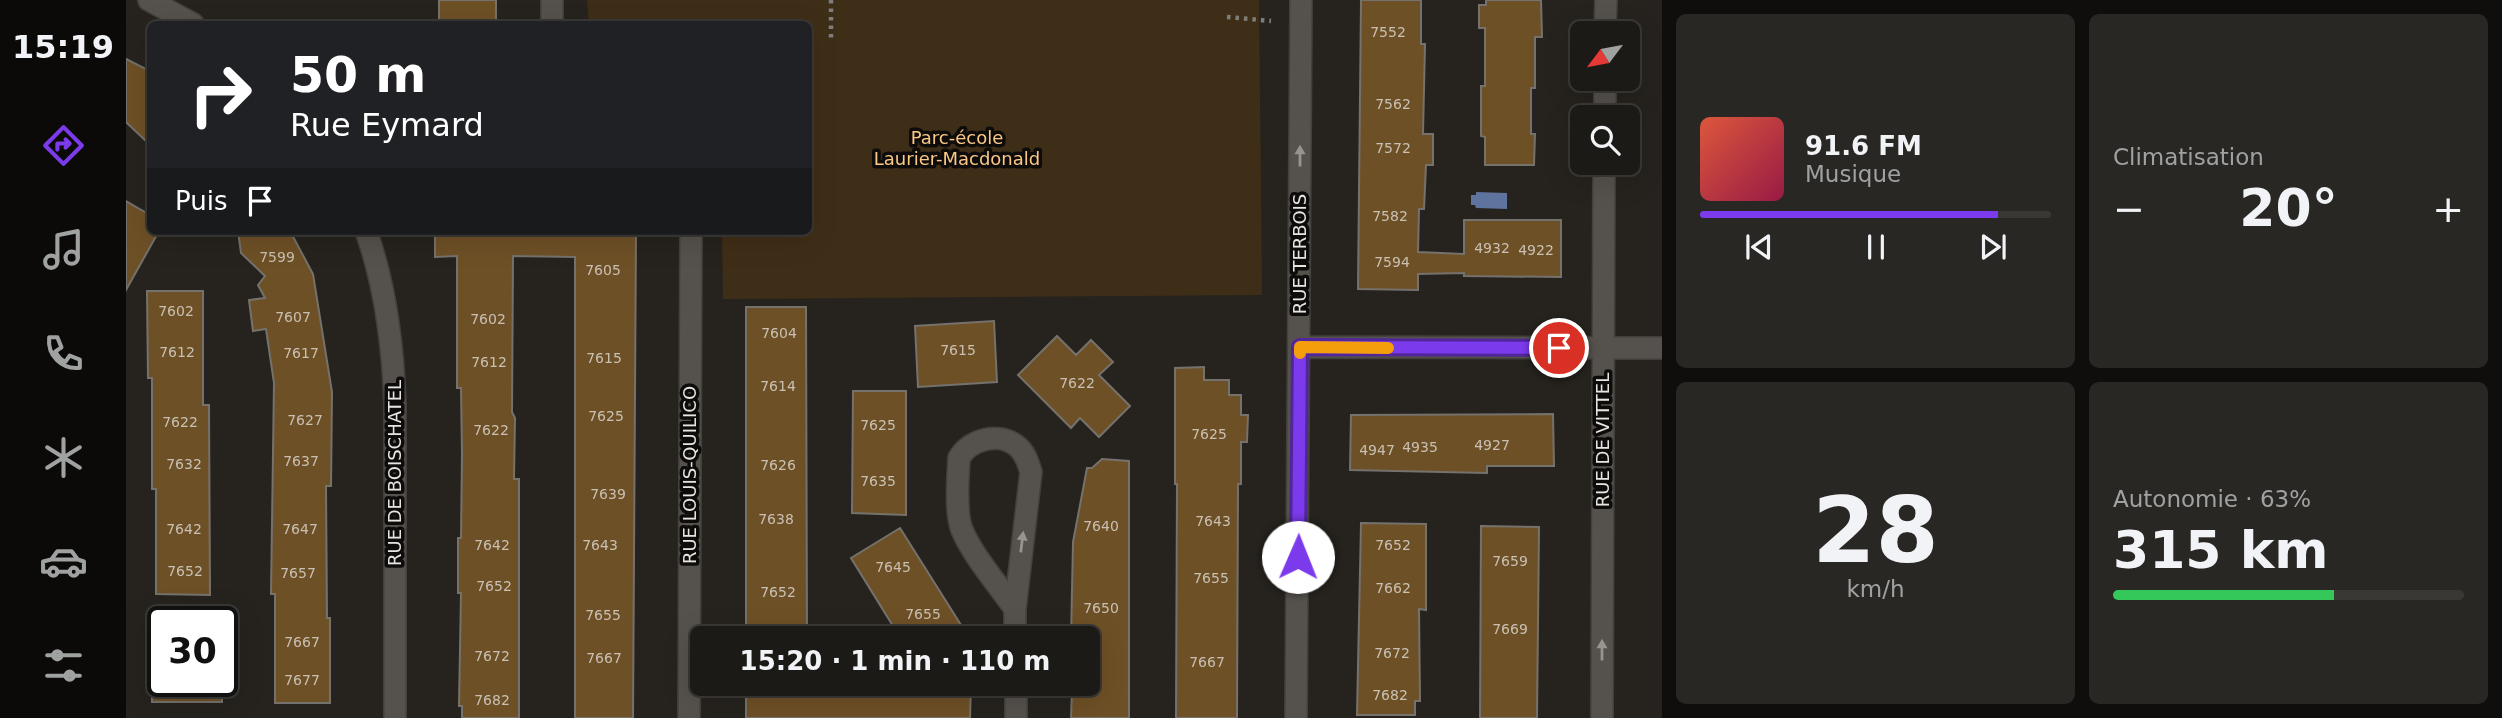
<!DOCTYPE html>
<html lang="fr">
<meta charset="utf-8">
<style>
:root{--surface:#1c1a16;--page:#292723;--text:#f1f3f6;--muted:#a0a1a1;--line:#3a3835;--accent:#7c3aed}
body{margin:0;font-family:"DejaVu Sans",sans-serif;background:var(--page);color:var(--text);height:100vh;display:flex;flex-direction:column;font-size:26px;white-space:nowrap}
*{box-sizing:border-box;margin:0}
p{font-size:23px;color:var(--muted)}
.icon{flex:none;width:38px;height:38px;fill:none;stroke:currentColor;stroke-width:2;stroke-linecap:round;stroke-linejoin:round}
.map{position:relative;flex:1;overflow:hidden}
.drawer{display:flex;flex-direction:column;gap:14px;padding:14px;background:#0f0e0c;width:840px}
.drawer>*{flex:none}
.hud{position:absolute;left:21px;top:21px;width:665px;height:214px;border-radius:10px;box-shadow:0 7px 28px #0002,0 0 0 2px var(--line);background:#202124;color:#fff;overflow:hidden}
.needle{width:46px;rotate:238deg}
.buttons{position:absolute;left:1444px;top:21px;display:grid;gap:14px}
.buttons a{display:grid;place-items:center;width:70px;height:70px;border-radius:10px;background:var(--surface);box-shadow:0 7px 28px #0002,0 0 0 2px var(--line);font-size:35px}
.speed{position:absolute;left:21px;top:606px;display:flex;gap:14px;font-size:35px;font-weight:700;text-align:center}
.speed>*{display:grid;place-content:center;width:91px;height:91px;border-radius:50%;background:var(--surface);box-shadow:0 7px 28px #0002,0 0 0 2px var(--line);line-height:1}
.speed .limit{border:4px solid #111;border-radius:10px;background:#fff;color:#111}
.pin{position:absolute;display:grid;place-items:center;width:60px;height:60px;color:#fff;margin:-30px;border:4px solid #fff;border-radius:50%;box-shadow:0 2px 7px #0007}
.me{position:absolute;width:77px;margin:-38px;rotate:1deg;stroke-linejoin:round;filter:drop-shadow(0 0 5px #0008)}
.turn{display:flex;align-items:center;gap:24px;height:147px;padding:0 28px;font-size:32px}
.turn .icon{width:91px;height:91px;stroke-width:2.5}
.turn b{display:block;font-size:49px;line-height:60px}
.then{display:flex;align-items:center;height:66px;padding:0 28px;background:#0003;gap:14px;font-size:26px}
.big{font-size:52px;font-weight:700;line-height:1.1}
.drawer .card{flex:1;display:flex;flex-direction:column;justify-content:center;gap:10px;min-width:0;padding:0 24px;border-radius:10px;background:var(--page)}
.drawer .dial{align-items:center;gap:0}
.dial b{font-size:91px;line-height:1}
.song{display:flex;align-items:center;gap:21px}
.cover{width:84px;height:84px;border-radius:10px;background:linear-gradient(135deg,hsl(10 70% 55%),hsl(340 70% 35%))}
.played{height:7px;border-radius:4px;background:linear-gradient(90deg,var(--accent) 85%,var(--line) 85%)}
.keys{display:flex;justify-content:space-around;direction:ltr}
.heat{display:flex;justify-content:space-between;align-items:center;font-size:38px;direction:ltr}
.charge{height:10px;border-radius:5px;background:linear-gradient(90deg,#34c759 63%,var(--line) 0)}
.drawer .tiles{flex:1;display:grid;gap:14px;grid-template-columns:repeat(2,1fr)}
.trip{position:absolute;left:564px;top:626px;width:410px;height:70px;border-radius:10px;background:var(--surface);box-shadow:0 7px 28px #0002,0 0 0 2px var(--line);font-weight:700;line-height:70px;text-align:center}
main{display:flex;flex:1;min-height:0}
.tabs{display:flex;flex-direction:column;width:126px;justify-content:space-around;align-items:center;background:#0b0a09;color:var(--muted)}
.tabs .icon{width:49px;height:49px}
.tabs .current{color:var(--accent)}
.tabs b{font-size:32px;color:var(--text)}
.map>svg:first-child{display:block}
</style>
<main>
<nav class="tabs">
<b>15:19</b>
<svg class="icon current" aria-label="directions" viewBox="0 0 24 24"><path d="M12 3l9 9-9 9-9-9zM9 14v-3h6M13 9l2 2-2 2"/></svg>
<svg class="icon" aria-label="music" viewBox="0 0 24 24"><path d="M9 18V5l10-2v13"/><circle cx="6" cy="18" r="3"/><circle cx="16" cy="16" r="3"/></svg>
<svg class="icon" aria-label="phone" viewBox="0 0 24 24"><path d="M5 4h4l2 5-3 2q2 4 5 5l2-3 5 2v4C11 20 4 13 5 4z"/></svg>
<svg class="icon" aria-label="climate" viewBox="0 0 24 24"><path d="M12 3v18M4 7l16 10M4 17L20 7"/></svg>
<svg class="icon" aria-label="car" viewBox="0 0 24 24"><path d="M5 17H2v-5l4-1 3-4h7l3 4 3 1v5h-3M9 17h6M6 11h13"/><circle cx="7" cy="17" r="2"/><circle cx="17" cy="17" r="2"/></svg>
<svg class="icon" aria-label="filters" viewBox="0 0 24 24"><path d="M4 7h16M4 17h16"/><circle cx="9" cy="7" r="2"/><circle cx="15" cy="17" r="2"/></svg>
</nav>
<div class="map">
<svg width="1536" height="718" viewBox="0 0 1536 718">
<rect width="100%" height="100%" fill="#26231e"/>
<path fill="#3f2e17" d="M461 0H1133L1136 295 597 299 596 231H682V24H463Z"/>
<path fill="#5e739d" d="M1350 192 1381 193V209L1350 208 1349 205H1345V195H1350Z"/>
<path fill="#6e5026" stroke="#75716c" stroke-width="2" d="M313 0H370V24H313Z
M1235 0H1295V44H1299L1297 134H1307V165H1300L1298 209H1293L1292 252 1338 254V220H1435V277L1338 276V273L1292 274V290L1232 289Z
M1360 0H1415L1416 37H1409V88H1405V134H1409L1408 165H1359V137L1355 136V86H1359V28H1353V5H1360Z
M0 59 24 71V145L0 122Z
M0 201 24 215V231H33L0 290Z
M112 231H164L187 274 206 392 205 486H200L201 618H204V703H149V594H145L148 383 140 329 127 331 123 300 139 298 132 285 139 276 115 253Z
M309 231H510L507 718H449V257L387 256 386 412 389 418 388 479H393V718H336V706H333L335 593H332V538H335L336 455 335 388H331V256L309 257Z
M21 291H77V405H83L84 595 30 594V489H26V378H22Z
M620 307H680L681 639H620Z
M868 321 871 382 792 387 789 326Z
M931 336 950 355 965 340 987 362 973 375 1004 406 973 437 954 418 945 428 892 375Z
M1078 367V380H1103V395H1115V415H1122L1121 442H1115V484H1112L1111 718H1050L1051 484H1049V368Z
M727 391H780V515L726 513Z
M1427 414 1428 466H1361V473L1224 470 1225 415Z
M976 459 1003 461V718H945L946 690H961V639H945L947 542 961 468H966Z
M1235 523 1300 524V610L1293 609 1294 701H1289V715H1231Z
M1355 526 1413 527 1411 718H1354Z
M774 528 835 625 813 639H775L725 558Z
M26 681H96V702H26Z
M716 684H845L844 718H620V692H716Z"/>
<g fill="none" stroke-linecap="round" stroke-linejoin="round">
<g stroke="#43403c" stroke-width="24">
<path id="minor" d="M23 0 67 24
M426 24V0
M1479 33 1480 0
M1479 117V79
M240 231C260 287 267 346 269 404V718
M1174 347 1536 348
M889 609C873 586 847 556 836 530 829 513 832 477 833 458 844 439 874 431 892 447 900 454 902 463 905 472L889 609V639
M890 684V718
M563 718 565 231
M1170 718 1175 0
M1476 718 1478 163"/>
</g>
<path stroke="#7f7d79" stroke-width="4.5" stroke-dasharray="3.5 5" stroke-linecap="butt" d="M705 0V38
M1101 17 1145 21"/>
<use href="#minor" stroke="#55514c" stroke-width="21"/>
</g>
<defs><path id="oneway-solid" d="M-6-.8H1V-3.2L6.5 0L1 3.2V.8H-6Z" transform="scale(1.75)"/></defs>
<g fill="#979490">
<use href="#oneway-solid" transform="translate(1174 156) rotate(-90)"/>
<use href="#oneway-solid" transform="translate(896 542) rotate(-83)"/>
<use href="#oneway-solid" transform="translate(1476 650) rotate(-90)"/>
</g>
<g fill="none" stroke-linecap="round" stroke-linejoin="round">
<g stroke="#51269a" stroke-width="18">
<path id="route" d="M1172 557 1174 347 1433 348"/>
</g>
<use href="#route" stroke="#7c3aed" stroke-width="12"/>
<path stroke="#f59e0b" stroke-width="12" d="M1174 353V347L1262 348"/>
</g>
<g text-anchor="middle" stroke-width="7" stroke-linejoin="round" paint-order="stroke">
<g font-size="14" fill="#c9c0b3">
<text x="1262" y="37">7552</text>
<text x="1267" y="109">7562</text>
<text x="1267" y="153">7572</text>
<text x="1264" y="221">7582</text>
<text x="1366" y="253">4932</text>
<text x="1410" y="255">4922</text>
<text x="151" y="262">7599</text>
<text x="1266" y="267">7594</text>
<text x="477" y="275">7605</text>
<text x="50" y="316">7602</text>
<text x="167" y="322">7607</text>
<text x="362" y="324">7602</text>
<text x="653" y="338">7604</text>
<text x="832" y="355">7615</text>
<text x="51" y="357">7612</text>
<text x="175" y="358">7617</text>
<text x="478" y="363">7615</text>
<text x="363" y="367">7612</text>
<text x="951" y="388">7622</text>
<text x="652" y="391">7614</text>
<text x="480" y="421">7625</text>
<text x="179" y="425">7627</text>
<text x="54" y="427">7622</text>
<text x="752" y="430">7625</text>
<text x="365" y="435">7622</text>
<text x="1083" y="439">7625</text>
<text x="1366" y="450">4927</text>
<text x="1294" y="452">4935</text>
<text x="1251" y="455">4947</text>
<text x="175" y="466">7637</text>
<text x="58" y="469">7632</text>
<text x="652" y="470">7626</text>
<text x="752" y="486">7635</text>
<text x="482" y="499">7639</text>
<text x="650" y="524">7638</text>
<text x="1087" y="526">7643</text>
<text x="975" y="531">7640</text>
<text x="58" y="534">7642</text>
<text x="174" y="534">7647</text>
<text x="366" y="550">7642</text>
<text x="474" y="550">7643</text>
<text x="1267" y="550">7652</text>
<text x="1384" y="566">7659</text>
<text x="767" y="572">7645</text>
<text x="59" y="576">7652</text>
<text x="172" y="578">7657</text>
<text x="1085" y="583">7655</text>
<text x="368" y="591">7652</text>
<text x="1267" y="593">7662</text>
<text x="652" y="597">7652</text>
<text x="975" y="613">7650</text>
<text x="797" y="619">7655</text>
<text x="477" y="620">7655</text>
<text x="1384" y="634">7669</text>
<text x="176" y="647">7667</text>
<text x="1266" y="658">7672</text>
<text x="366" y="661">7672</text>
<text x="478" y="663">7667</text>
<text x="1081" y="667">7667</text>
<text x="176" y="685">7677</text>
<text x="1264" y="700">7682</text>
<text x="366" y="705">7682</text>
</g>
<g font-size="18" fill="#fbc887" stroke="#0e0c0a">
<text x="831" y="144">Parc-école<tspan x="831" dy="21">Laurier-Macdonald</tspan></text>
</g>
<g font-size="18" fill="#e7e5e2" stroke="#0e0c0a">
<text transform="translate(1174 254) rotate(-90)" y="6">RUE TERBOIS</text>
<text transform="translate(1477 440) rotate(-90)" y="6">RUE DE VITTEL</text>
<text transform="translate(269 473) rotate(-90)" y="6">RUE DE BOISCHATEL</text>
<text transform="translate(564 475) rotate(-90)" y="6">RUE LOUIS-QUILICO</text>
</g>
</g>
</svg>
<div class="buttons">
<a><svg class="needle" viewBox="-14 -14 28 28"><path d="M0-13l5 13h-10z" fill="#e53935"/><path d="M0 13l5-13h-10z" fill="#a0a1a1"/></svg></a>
<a><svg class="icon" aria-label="search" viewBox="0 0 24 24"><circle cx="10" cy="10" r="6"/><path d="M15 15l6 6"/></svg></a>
</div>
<div class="speed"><div class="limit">30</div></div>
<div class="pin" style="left:1433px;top:348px;background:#d93025"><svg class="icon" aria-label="arrive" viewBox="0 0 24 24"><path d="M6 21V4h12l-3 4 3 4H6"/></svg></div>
<svg class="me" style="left:1172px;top:557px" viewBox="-20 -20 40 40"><circle r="19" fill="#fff"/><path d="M0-13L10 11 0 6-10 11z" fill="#7c3aed"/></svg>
<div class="trip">15:20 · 1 min · 110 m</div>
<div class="hud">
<div class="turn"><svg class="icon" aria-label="right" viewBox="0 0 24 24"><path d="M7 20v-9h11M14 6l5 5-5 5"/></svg><div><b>50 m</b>Rue Eymard</div></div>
<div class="then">Puis<svg class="icon" aria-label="arrive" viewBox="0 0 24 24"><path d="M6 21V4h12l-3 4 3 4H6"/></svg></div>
</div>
</div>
<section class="drawer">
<div class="tiles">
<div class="card">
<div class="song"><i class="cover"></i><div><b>91.6 FM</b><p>Musique</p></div></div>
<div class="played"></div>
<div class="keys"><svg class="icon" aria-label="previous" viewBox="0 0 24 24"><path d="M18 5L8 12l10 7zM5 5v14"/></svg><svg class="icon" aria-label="pause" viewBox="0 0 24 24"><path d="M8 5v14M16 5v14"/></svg><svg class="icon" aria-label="next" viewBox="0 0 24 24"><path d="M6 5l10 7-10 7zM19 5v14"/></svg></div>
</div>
<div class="card"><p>Climatisation</p>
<div class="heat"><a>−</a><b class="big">20°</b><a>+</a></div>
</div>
<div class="card dial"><b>28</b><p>km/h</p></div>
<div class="card"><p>Autonomie · 63%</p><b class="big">315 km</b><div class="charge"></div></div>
</div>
</section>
</main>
